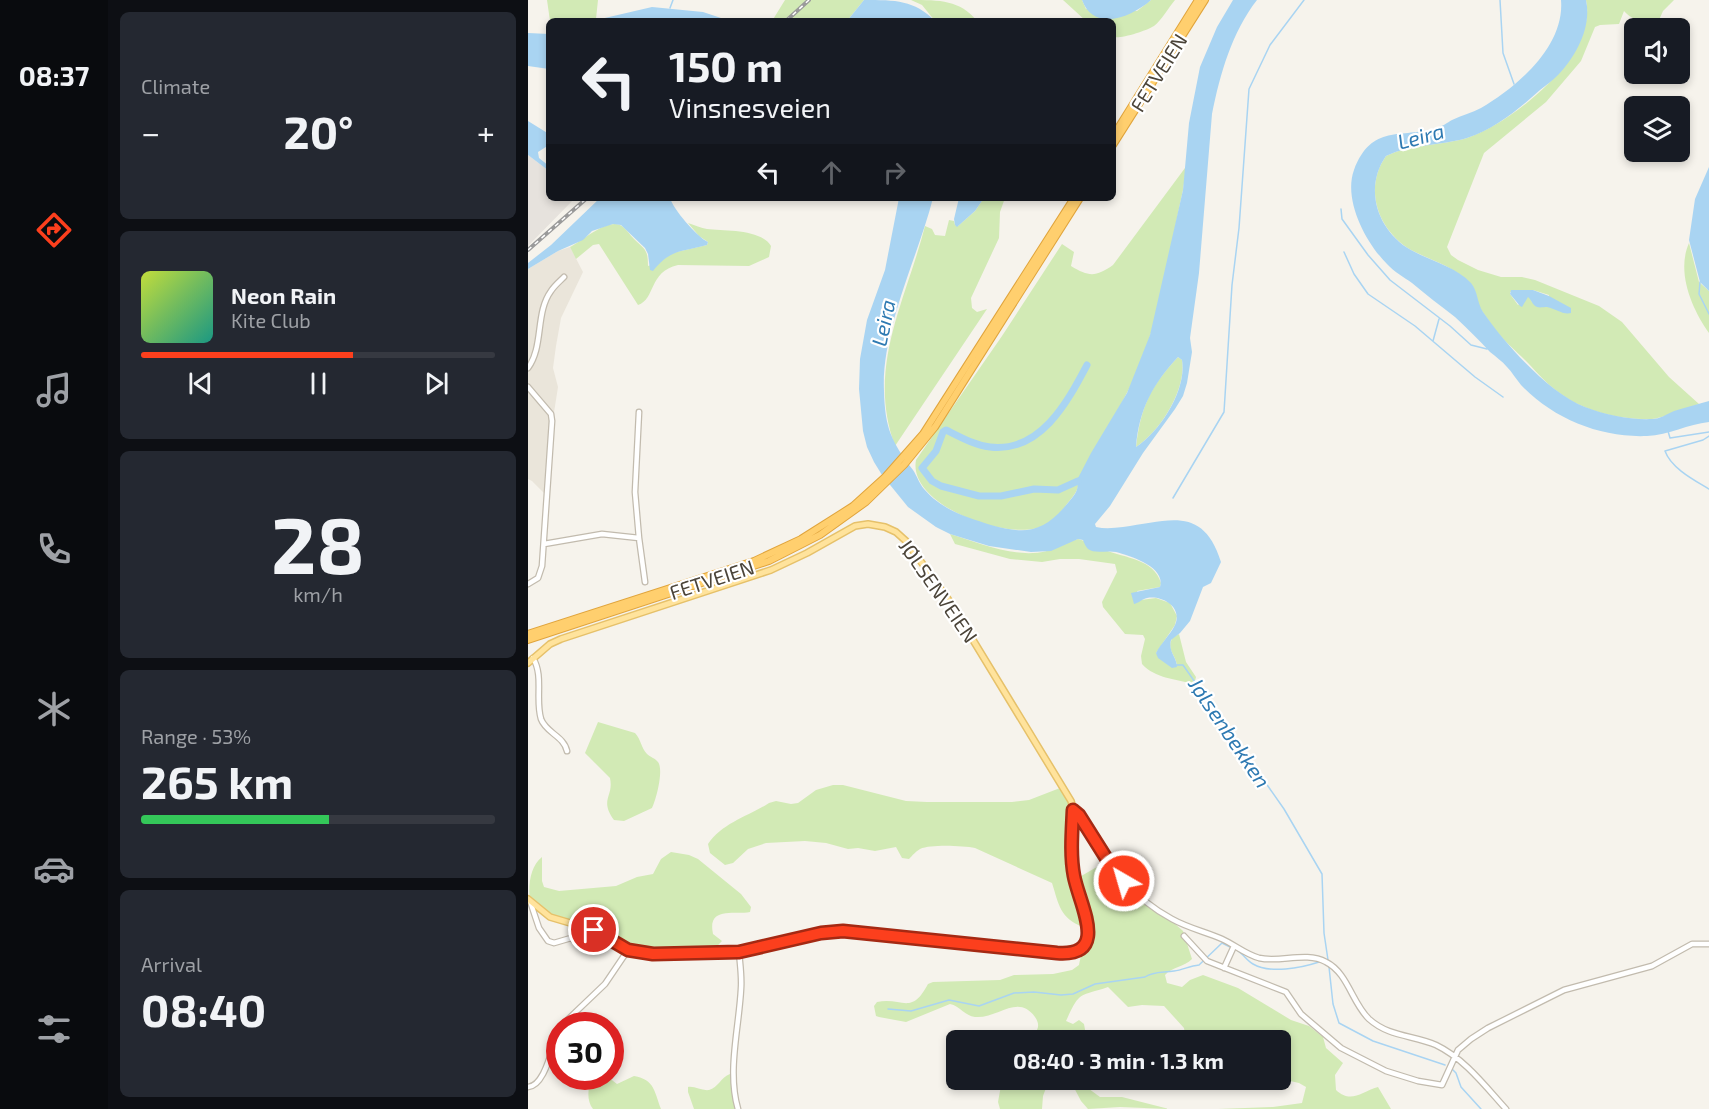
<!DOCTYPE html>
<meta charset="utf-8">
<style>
:root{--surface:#171b24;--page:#242831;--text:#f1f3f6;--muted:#9ea1a6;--line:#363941;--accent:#fc3f1d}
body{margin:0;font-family:"Exo 2",sans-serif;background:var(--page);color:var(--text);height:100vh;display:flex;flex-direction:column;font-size:22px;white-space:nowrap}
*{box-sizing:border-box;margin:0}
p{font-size:20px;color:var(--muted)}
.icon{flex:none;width:33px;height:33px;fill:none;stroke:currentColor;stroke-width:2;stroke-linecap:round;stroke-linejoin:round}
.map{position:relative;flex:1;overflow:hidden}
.panel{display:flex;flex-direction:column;gap:12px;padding:12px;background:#0d0f14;width:420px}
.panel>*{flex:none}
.hud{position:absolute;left:18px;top:18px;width:570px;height:183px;border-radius:9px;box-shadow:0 3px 9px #0003;background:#171b24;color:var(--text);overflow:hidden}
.controls{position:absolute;left:1096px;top:18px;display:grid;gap:12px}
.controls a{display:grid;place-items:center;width:66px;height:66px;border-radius:9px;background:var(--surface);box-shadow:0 3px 9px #0003;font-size:30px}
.speed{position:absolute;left:18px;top:1012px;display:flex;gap:12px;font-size:30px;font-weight:700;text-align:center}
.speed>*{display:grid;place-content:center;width:78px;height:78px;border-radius:50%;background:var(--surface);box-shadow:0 3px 9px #0003;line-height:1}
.speed .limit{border:9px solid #d22;background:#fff;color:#111}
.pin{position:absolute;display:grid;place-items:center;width:51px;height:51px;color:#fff;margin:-26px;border:3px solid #fff;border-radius:50%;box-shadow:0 2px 6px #0007}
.me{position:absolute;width:66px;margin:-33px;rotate:322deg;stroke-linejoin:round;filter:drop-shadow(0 0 4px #0008)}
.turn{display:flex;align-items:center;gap:21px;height:126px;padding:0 24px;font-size:27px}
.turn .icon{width:78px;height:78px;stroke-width:2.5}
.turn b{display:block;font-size:42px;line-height:51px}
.lanes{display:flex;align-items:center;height:57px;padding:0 24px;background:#0003;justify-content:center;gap:30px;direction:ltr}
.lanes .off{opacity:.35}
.big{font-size:45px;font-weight:700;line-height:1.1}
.panel .tile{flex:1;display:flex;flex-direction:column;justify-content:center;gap:9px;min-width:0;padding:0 21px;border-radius:9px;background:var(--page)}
.panel .dial{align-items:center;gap:0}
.dial b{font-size:78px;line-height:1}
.song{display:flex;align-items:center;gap:18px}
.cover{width:72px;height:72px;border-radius:9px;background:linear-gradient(135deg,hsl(70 70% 55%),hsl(170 70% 35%))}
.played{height:6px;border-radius:3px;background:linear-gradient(90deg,var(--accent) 60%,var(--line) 60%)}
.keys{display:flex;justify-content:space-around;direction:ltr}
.heat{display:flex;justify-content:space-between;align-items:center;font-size:33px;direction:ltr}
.charge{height:9px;border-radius:4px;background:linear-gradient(90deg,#34c759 53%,var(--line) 0)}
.trip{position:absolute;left:418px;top:1030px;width:345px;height:60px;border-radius:9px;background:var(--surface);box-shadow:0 3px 9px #0003;font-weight:700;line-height:60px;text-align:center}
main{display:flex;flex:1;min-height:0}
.tabs{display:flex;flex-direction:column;width:108px;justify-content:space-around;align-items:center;background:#090b0e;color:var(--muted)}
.tabs .icon{width:42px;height:42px}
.tabs .on{color:var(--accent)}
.tabs b{font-size:27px;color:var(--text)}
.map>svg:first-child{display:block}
</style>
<main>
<nav class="tabs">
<b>08:37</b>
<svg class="icon on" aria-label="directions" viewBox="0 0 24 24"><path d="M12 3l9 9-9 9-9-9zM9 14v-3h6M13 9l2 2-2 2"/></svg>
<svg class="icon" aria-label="music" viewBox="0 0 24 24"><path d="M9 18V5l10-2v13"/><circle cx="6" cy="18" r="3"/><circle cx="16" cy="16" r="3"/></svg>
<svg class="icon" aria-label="phone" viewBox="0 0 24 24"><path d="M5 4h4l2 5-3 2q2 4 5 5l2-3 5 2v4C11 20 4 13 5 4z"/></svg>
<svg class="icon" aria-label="climate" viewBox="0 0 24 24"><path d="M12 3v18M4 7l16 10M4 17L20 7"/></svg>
<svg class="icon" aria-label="car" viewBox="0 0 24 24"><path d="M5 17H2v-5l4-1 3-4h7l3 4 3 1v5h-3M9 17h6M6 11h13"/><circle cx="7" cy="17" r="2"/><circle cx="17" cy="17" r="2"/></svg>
<svg class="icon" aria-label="filters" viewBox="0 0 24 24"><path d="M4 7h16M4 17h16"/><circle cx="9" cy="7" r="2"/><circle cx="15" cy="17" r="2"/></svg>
</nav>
<section class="panel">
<div class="tile"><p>Climate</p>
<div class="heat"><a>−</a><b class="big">20°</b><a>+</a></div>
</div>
<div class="tile">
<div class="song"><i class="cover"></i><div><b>Neon Rain</b><p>Kite Club</p></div></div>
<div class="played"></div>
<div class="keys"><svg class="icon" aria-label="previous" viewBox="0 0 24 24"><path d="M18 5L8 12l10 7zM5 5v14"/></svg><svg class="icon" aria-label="pause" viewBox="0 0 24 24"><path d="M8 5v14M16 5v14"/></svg><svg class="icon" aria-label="next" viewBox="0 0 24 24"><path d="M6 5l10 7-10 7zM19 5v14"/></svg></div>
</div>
<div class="tile dial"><b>28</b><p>km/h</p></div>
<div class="tile"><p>Range · 53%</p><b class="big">265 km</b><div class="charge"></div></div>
<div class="tile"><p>Arrival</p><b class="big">08:40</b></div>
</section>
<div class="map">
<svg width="1181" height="1109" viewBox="0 0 1181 1109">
<rect width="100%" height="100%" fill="#f6f3ec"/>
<path fill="#eae5da" d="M42 247 55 272 33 318 28 346 25 368 30 387 19 457 17 494 4 481 0 479V269L30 251Z"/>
<path fill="#e6e2dd" d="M0 155 21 171V198H47L0 246Z"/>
<path fill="#d2eab5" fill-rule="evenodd" d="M19 0H70L68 19 64 21H22Z
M257 0H336L319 21H244Z
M383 0C412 0 432 0 449 21H407L394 5Z
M535 0H554L558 9 609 11 623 0H647C641 7 633 21 626 26 618 31 593 39 585 37V21H558Z
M1058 0H1146L1135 11 1131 20C1116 21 1107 23 1096 11L1091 24 1072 25 1067 27 1053 61 1018 102 956 153 919 247 923 255 930 260 950 270 973 277H994L1007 280 1071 306 1094 322 1141 377 1171 404C1161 407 1132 419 1124 419 1094 420 1057 412 1033 394 1020 385 1010 374 1000 363 988 351 975 340 965 327 961 321 956 314 952 308 948 300 949 290 942 283 927 267 902 260 883 250 850 230 835 189 858 156 883 144 912 146 939 138 985 123 1070 54 1058 0ZM1005 290 1021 295 1019 307 1004 302 1003 298 1000 296 990 305 982 294V292Z
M657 168 658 169 655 190C641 252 633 318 607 376 591 413 567 444 550 480 552 490 544 497 539 504 534 511 526 520 519 524 486 545 379 506 388 460L474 336 534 244 546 252 543 266C561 277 568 277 585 265Z
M456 198H477L472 212 471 238 443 298 444 308 449 312 459 309 367 446C338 367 378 301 397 226L404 229 407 235 417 236 421 220 426 221 427 225 430 226 447 211Z
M160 223C167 225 173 228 179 229 197 231 233 229 243 246L241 257 221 266 150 265C120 272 128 299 110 305L71 244 65 245 48 259 42 247C54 241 78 219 92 225 97 227 102 235 106 239 117 250 120 249 120 266L133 261 144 253 179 245 180 242 171 236Z
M1161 243 1171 282 1181 291V333C1164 309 1148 272 1161 243Z
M650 357 654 360C659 389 632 432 608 447 613 406 622 387 650 357Z
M422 534C452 543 487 559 519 551 529 549 539 542 550 539 559 541 568 547 577 550 597 558 626 559 633 583L632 587 609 591 613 600 628 598 642 603 649 616 647 625 628 653 649 667C649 655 637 650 645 637L651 634 658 662 668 677 667 681 664 684C646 678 628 679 614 664L613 656 617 639 615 635 597 634 575 607 574 602 589 572 587 564 551 559H532L514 562 482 559 427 544Z
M70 722 107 733C113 739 113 748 119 754 122 757 127 758 130 762 136 770 128 800 124 808L96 821 86 820C71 799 86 797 82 778L57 753Z
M305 785H315L378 801 399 802H484L501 800 532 788 546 804 542 864 548 879 581 860 592 875 655 931 664 959C656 967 644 967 637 975L639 983 654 987 662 980 675 975 710 988 763 1020 781 1026 795 1037 798 1048 815 1063 807 1075 808 1090C823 1104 833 1092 850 1087L863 1109H690L745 1107 774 1103 778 1087 771 1083 753 1079V1041H658L656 1028 636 1006 614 1005 600 1007 580 987C551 997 552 990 538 1021L545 1024 551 1020 556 1024 559 1041H501C508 1032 514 1027 507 1017 490 993 470 1019 447 1017 437 1016 432 1006 422 1004L378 1022 351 1017 348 1016 346 1006 349 1002C375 997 383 1016 400 984L405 982 472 980 486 975 525 974 544 970 551 965C553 952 561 939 555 927 532 918 531 905 524 883L447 848C435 846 404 844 392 849 387 852 385 855 381 859L374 858 368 847 347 851 330 848 320 849 298 843 277 841 238 843 220 849 205 863 197 865 182 853 180 844C194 823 221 816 241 803L248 801 263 804 270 803 288 790Z
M143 852 161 855 170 859 213 894 223 907 222 912C206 915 179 906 185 934L194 941 185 950H104L67 930 20 915 2 901C0 886 2 866 14 857V881L16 887 31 891 88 886 109 877 125 874 133 859Z
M202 1074 205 1079 210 1109H166L160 1092V1087C167 1086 174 1091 181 1090 190 1088 193 1077 202 1074Z
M106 1076C127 1080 126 1091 133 1109H65C58 1100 60 1087 64 1077H80L89 1084Z
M474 1080H521L515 1096 514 1109H472L470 1102Z
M542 1080H555L557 1086 572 1097H594L641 1109 592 1107 560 1109 553 1101Z"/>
<path fill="#a9d4f2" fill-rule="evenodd" d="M336 0C368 0 386 0 407 21H319Z
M554 0H623C604 17 566 33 554 0Z
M705 0H729C704 32 692 74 684 114L671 273 662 338 664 352 659 383 655 396 647 409 615 453 582 506 567 524 568 527C577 529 586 528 595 527 641 521 675 505 693 562L683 583 675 587 662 621 652 633 643 640C640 652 649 657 649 667L644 668 630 658 628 653C633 643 642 635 647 625 655 607 634 595 619 598 614 599 611 603 606 604L603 593 632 587C638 567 603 556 588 552 580 550 566 554 560 549 558 547 556 543 555 540L550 539 523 551 503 552 461 546 422 534 408 527 380 507 354 475 346 462 339 447 335 431 331 389 332 359 339 320 357 270 371 198H405C390 257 353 330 356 391 357 428 363 441 385 470 389 476 391 483 396 489 414 510 438 517 463 525 498 535 516 532 539 504 545 497 552 490 549 480L563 453 599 393 622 335 655 190 661 123 672 67 689 27ZM650 357 654 360C659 389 633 431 608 447 611 409 625 384 650 357Z
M1033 0H1058C1064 27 1048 56 1030 75 1024 81 1018 85 1012 90 990 110 967 129 939 138 912 146 883 144 858 156 835 189 850 231 883 250 902 261 927 266 943 283 950 291 949 303 955 312 977 344 1021 393 1057 407 1077 415 1103 420 1124 419 1132 419 1139 414 1146 411 1157 408 1169 404 1181 401V422C1160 424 1141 435 1119 436 1073 438 1025 419 993 385 988 379 984 372 979 367 974 361 968 357 962 352 951 340 939 328 927 317 913 306 898 295 884 283 876 277 866 272 859 264 838 243 815 200 826 170 844 123 873 139 908 128 915 126 919 123 924 120 934 115 944 113 953 108 989 87 1037 46 1033 0Z
M124 7 175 12 202 21H64Z
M0 33 21 34V69L0 66Z
M0 121 21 134V145L10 152 11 158 21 166V171L0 155Z
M1181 167V291L1172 282 1161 240 1167 199Z
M72 198H142C145 209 169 237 180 242L179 245C154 252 142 249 125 271L122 270 120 254 117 248 93 225 85 224 64 231 55 240 30 251 0 269V263L23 245Z
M431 198H456L447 211 429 227 427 225 426 219Z
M983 290H1005L1021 296 1043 308V313C1035 315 1028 309 1019 307 1017 307 1011 308 1009 307 1005 306 1003 299 1000 297L994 307 992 306 982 294Z"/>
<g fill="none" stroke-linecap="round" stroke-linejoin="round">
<path stroke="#a9d4f2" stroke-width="1.5" d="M972 0 975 53 986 84
M142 8 145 0
M813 209 814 219 840 255 862 280 922 326 943 345 959 349
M816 252 826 274 840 294 887 326 947 377 975 397
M1172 282 1171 294 1181 314
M905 341 911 319
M1140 431 1142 438 1181 432
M1181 436 1175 440 1137 451C1143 468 1166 480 1181 489
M645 498 696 412 704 285 711 228 721 89 742 45 776 0
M648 665H655L756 809 794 874 796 933 800 960
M707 949C714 952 718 960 725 964 742 974 773 968 791 962
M801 967 805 1004 811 1023 845 1041 917 1065
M360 1009 383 1011 421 1000 451 1006 486 993 506 992 533 995 545 994 567 984 617 977C626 971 636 973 646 971 655 970 661 966 671 965L694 943 702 947
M924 1069 928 1073 933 1087 953 1109"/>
<path stroke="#a9d4f2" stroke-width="7" d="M394 468 408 451 415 432 418 430C432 437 446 445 462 447 512 453 539 403 559 365
M394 468 404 481 413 486 451 496H473L506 489 530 490 550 481"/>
<g stroke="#c2bbae" stroke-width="7">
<path id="minor" d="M0 368C16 346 7 313 23 291 26 286 32 281 36 277
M0 387 23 414 24 421 14 566 10 578 0 584
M111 412 107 492 111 538
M16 544 74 534 111 538 117 582
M5 658C16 676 7 699 13 719 18 733 36 736 39 751
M545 810 551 815C579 857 597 894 644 919 660 928 678 932 694 939 707 945 717 954 731 958 752 963 778 951 798 962 820 973 824 1003 841 1019 861 1037 885 1035 908 1045 937 1059 957 1086 978 1109
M2 901 11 928 20 941 26 943 43 938 58 949
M656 936 679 961 758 992 773 1014 813 1048 858 1071 890 1081 914 1085 930 1050 943 1039 960 1028 1036 990 1124 966 1164 944H1181
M696 968 706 946
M33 1026 77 984 100 950
M0 1087C18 1086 24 1044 32 1029
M210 1109C199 1071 211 1028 213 989 214 977 212 964 211 952"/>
</g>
<g stroke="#e6c16a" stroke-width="8">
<path id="major" d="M0 663 22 644 33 639 243 570 279 553 327 526 340 524 357 527 368 532 378 541 420 599 543 801 545 808C545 829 543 851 545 872 548 893 578 948 542 954L315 931 293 933 211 952 117 954 100 950 66 930 22 917 0 899"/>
</g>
<g stroke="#e0a43c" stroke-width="8">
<path id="highway" d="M585 136 670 0
M585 145 677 0
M0 634 226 561 273 539 325 506 357 477 395 434 546 198
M0 640 241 561 292 535 338 502 376 465 407 427 552 198"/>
</g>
<use href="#minor" stroke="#fff" stroke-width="4.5"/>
<use href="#major" stroke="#ffe39c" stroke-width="5"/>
<use href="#highway" stroke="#ffcf6e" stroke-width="6"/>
<g stroke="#9a9a9a" stroke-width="4">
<path id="rail" d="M258 21 281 0
M0 250 59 198"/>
</g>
<use href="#rail" stroke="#fff" stroke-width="1.5" stroke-dasharray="4.5" stroke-linecap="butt"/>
</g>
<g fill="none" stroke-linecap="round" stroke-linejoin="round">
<g stroke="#a42913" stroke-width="15">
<path id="route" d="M66 930 100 950 125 954 211 952 293 933 315 931 529 953C583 957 551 904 546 876 542 855 544 832 545 810L551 815 580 861 596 881"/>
</g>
<use href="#route" stroke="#fc3f1d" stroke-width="10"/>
</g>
<g text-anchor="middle" stroke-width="4.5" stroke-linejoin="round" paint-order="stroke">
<g font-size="20" fill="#4b4439" stroke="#fff">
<text transform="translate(631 73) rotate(-58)" y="7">FETVEIEN</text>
<text transform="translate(184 580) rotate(-18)" y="7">FETVEIEN</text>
<text transform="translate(410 591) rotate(55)" y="7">JØLSENVEIEN</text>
</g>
<g font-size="21" font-style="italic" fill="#2e7ab2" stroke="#fff">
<text transform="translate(893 137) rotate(-15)" y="7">Leira</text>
<text transform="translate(356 323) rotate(-78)" y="7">Leira</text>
<text transform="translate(701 733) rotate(56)" y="7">Jølsenbekken</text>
</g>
</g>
</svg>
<div class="controls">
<a><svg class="icon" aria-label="sound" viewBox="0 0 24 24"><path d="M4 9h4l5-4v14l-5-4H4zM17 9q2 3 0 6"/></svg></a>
<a><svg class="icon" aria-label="layers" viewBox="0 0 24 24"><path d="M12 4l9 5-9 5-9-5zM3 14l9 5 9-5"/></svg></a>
</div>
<div class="speed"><div class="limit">30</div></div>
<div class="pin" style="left:66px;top:930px;background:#d93025"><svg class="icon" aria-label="arrive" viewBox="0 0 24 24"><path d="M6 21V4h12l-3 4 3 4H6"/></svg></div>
<svg class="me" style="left:596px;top:881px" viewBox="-20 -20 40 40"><circle r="17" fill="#fc3f1d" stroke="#fff" stroke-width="3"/><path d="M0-11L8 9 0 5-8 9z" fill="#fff"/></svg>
<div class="trip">08:40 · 3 min · 1.3 km</div>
<div class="hud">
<div class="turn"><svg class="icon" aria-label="left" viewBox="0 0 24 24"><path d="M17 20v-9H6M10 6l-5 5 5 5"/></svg><div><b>150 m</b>Vinsnesveien</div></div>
<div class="lanes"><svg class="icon" aria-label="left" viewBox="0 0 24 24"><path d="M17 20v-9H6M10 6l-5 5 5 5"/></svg><svg class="icon off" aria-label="ahead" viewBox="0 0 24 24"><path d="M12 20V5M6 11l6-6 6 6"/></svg><svg class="icon off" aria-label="right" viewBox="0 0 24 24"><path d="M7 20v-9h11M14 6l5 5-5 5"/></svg></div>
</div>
</div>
</main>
